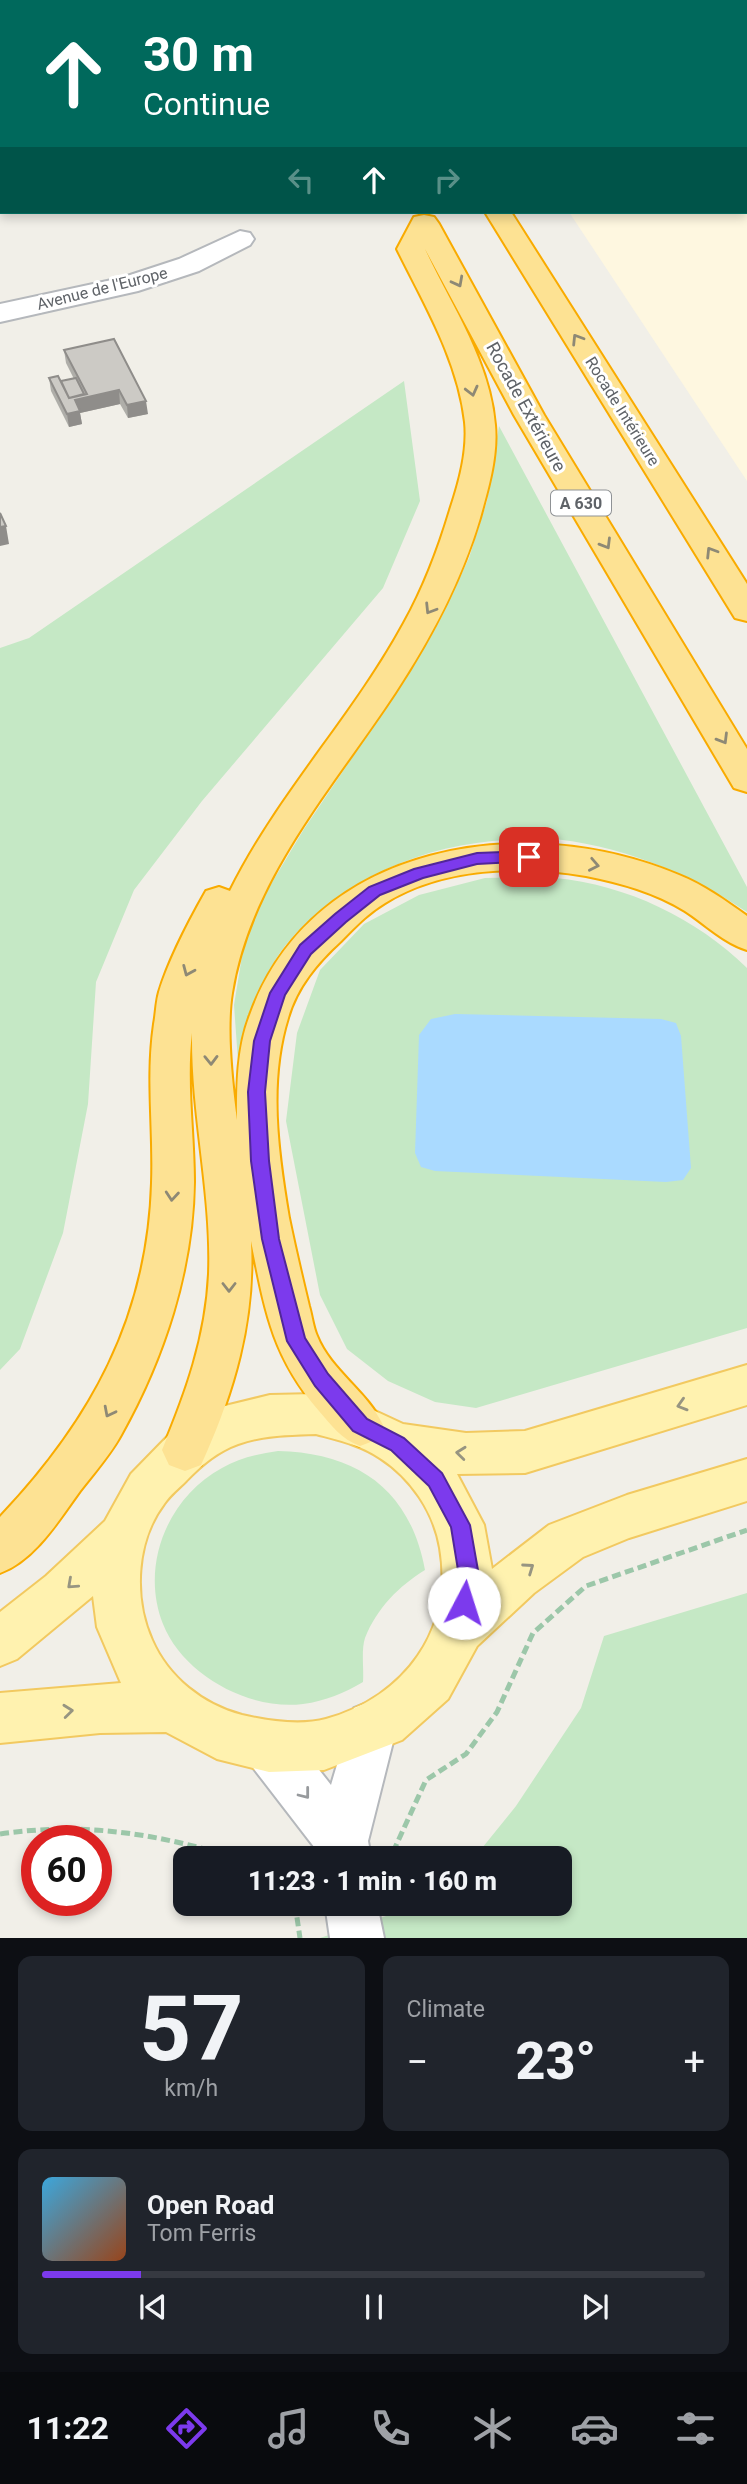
<!DOCTYPE html>
<meta charset="utf-8">
<style>
:root{--surface:#171b24;--page:#20242c;--text:#f1f3f6;--muted:#9ea1a6;--line:#363941;--accent:#7c3aed}
body{margin:0;font-family:Roboto,sans-serif;background:var(--page);color:var(--text);height:100vh;display:flex;flex-direction:column;font-size:26px;white-space:nowrap}
*{box-sizing:border-box;margin:0}
p{font-size:23px;color:var(--muted)}
.icon{flex:none;width:38px;height:38px;fill:none;stroke:currentColor;stroke-width:2;stroke-linecap:round;stroke-linejoin:round}
.map{position:relative;height:1938px;overflow:hidden}
.drawer{display:flex;flex-direction:column;gap:18px;padding:18px;background:#0d0f14;flex:1}
.drawer>*{flex:none}
.guide{position:absolute;left:0px;top:0px;width:747px;height:214px;box-shadow:0 4px 10px #0003;background:#00695c;color:#fff;overflow:hidden}
.speed{position:absolute;left:21px;top:1825px;display:flex;gap:14px;font-size:35px;font-weight:700;text-align:center}
.speed>*{display:grid;place-content:center;width:91px;height:91px;border-radius:50%;background:var(--surface);box-shadow:0 4px 10px #0003;line-height:1}
.speed .limit{border:10px solid #d22;background:#fff;color:#111}
.pin{position:absolute;display:grid;place-items:center;width:60px;height:60px;color:#fff;margin:-30px;border-radius:14px;box-shadow:0 4px 10px #0006}
.me{position:absolute;width:77px;margin:-38px;rotate:5deg;stroke-linejoin:round;filter:drop-shadow(0 0 5px #0008)}
.turn{display:flex;align-items:center;gap:24px;height:147px;padding:0 28px;font-size:32px}
.turn .icon{width:91px;height:91px;stroke-width:2.5}
.turn b{display:block;font-size:49px;line-height:60px}
.lanes{display:flex;align-items:center;height:66px;padding:0 28px;background:#0003;justify-content:center;gap:35px;direction:ltr}
.lanes .off{opacity:.35}
.big{font-size:52px;font-weight:800;line-height:1.1}
.drawer .card{flex:1;display:flex;flex-direction:column;justify-content:center;gap:10px;min-width:0;padding:0 24px;border-radius:14px;background:var(--page)}
.drawer .dial{align-items:center;gap:0}
.dial b{font-size:91px;line-height:1}
.song{display:flex;align-items:center;gap:21px}
.cover{width:84px;height:84px;border-radius:10px;background:linear-gradient(135deg,hsl(200 70% 55%),hsl(20 70% 35%))}
.played{height:7px;border-radius:4px;background:linear-gradient(90deg,var(--accent) 15%,var(--line) 15%)}
.keys{display:flex;justify-content:space-around;direction:ltr}
.heat{display:flex;justify-content:space-between;align-items:center;font-size:38px;direction:ltr}
.drawer .tiles{flex:1;display:grid;gap:18px;grid-template-columns:1fr 1fr}
.card:last-child{grid-column:span 2}
.trip{position:absolute;left:173px;top:1846px;width:399px;height:70px;border-radius:14px;background:var(--surface);box-shadow:0 4px 10px #0003;font-weight:800;line-height:70px;text-align:center}
.dock{display:flex;height:112px;justify-content:space-around;align-items:center;background:#090b0e;color:var(--muted)}
.dock .icon{width:49px;height:49px}
.dock .on{color:var(--accent)}
.dock b{font-size:32px;color:var(--text)}
.map>svg:first-child{display:block}
</style>
<div class="map">
<svg width="747" height="1938" viewBox="0 0 747 1938">
<rect width="100%" height="100%" fill="#f1efe8"/>
<path fill="#fef7e0" d="M746 68 747 74V481L569 212H746Z"/>
<path fill="#c5e8c5" d="M404 381 420 501 383 588 202 801 134 890 96 982 88 1104 63 1233 20 1349 0 1370V648L29 638Z
M499 426 747 887V912C687 872 618 844 545 838 533 837 520 839 508 840 424 844 340 879 285 946 257 981 249 1032 239 1075L234 1005 243 950 262 899 304 829 389 703 437 626 469 558 487 501Z
M485 878C508 878 532 875 555 878 627 885 696 918 747 968V1328L476 1408 435 1402 388 1381 347 1349 320 1295 286 1121 297 1033 320 970 364 924 419 895Z
M278 1451C357 1453 410 1489 425 1570 399 1586 377 1608 365 1638 361 1650 364 1669 363 1682 344 1693 326 1701 303 1704 250 1711 183 1675 163 1624 140 1566 167 1498 222 1468 239 1458 258 1454 278 1451Z
M747 1593V1938H320L422 1904H560V1858H474L516 1806 581 1708 604 1636Z"/>
<path fill="#aadaff" d="M455 1014 661 1019 676 1023 681 1036 691 1168 683 1180 666 1182 435 1171 421 1167 415 1153 419 1035 431 1019Z"/>
<g fill="none" stroke-linecap="round" stroke-linejoin="round">
<g stroke="#b5b8bc" stroke-width="3">
<path id="lane" d="M747 141V151H746V142Z"/>
</g>
<g stroke="#b5b8bc" stroke-width="4">
<path id="street" d="M240 231 250 233 254 239 250 245 199 271 138 291 0 322V304L121 278 179 259Z
M372 1701 390 1708 397 1726 368 1841 371 1858H319L318 1852 251 1765 244 1747 251 1729 269 1722 287 1729 331 1785 354 1708Z
M325 1904H377L384 1938H330Z"/>
</g>
<g stroke="#f2c960" stroke-width="4">
<path id="primary" d="M747 1365V1405L525 1473 457 1474 484 1525 492 1569 549 1525 627 1495 747 1459V1501L629 1538 583 1557 534 1593 477 1646 448 1699 402 1740 324 1770 269 1772 217 1759 166 1732 100 1733 0 1743V1693L121 1683 97 1627 93 1596 17 1659 0 1666V1612L46 1576 105 1521 131 1474 169 1435 225 1406 270 1395 316 1394 360 1404 403 1424 466 1433 525 1431ZM316 1434C338 1440 361 1445 380 1458 411 1478 434 1512 440 1548 454 1630 405 1697 326 1719 300 1726 268 1721 242 1715 203 1705 168 1677 152 1640 133 1598 136 1541 164 1504 170 1495 179 1488 186 1481 200 1466 218 1451 238 1444 263 1435 289 1435 316 1434Z"/>
</g>
<g stroke="#f9ab00" stroke-width="4">
<path id="highway" d="M281 0H305L306 2H282Z
M353 0H377L378 2H354Z
M485 212H511L747 584V621L735 618Z
M424 215 434 217 439 224 544 415 747 749V792L734 788 514 415 425 249C451 305 490 361 495 425 498 456 488 489 480 518 461 582 431 638 395 693 333 787 250 879 232 993 226 1029 232 1083 237 1120 237 1085 237 1048 250 1015 312 842 526 810 679 875 704 885 726 901 747 916V950C724 943 705 924 685 911 654 892 621 883 586 876 520 865 443 867 385 903 368 913 355 927 341 941 317 963 297 987 288 1018 268 1082 278 1153 289 1218 295 1247 302 1277 309 1306 312 1316 313 1327 317 1336 331 1371 367 1391 383 1425L376 1440 360 1446C341 1439 332 1426 319 1411 272 1356 265 1311 251 1241 255 1321 234 1393 201 1465L185 1471 169 1465 162 1450C186 1393 206 1337 209 1274 212 1194 191 1114 192 1033 186 1083 194 1132 194 1182 193 1270 164 1358 121 1435 110 1455 94 1473 80 1491 59 1520 35 1560 0 1573V1517C91 1421 148 1318 152 1183 154 1129 146 1078 154 1024 156 1014 156 1002 159 992 168 962 190 919 206 891L219 887 230 891C278 794 353 717 404 623 424 587 438 550 450 510 459 483 468 451 465 422 458 360 424 304 397 249L414 217Z"/>
</g>
<path stroke="#9cc7a9" stroke-width="5" stroke-dasharray="9 4.5" stroke-linecap="butt" d="M0 1834C82 1822 156 1833 235 1858
M393 1852 426 1780 466 1754 497 1712 533 1633 586 1586 747 1530
M295 1904 300 1938"/>
<use href="#lane" fill="#fff" fill-rule="evenodd"/>
<use href="#street" fill="#fff" fill-rule="evenodd"/>
<use href="#primary" fill="#fff2af" fill-rule="evenodd"/>
<use href="#highway" fill="#fde293" fill-rule="evenodd"/>
</g>
<path fill="#afaea9" d="M574 0H674L675 2H575Z
M64 350 148 414 128 418 120 404 80 413 82 424 69 427 51 391 49 378 61 381 74 379 66 363Z"/>
<path fill="#8f8d8a" d="M119 390 120 404 80 413 82 424 69 427 67 414 75 400Z
M146 401 148 414 128 418 127 405Z
M6 526 9 544 0 546V527Z"/>
<path fill="#cccac5" stroke="#8f8d8a" stroke-width="2" d="M584 0H674L675 2H585Z
M114 339 146 401 127 405 119 390 75 400 80 411 67 414 49 378 58 376 69 398 87 394 64 350Z
M76 378 84 394 69 398 61 381Z
M0 513 6 526 0 527Z"/>
<defs><path id="oneway-chevron" d="M-2-3.5L2.5 0L-2 3.5" fill="none" stroke-width="1.6" stroke-linecap="round" stroke-linejoin="round" transform="scale(1.75)"/></defs>
<g stroke="#8e8975">
<use href="#oneway-chevron" transform="translate(458 282) rotate(62)"/>
<use href="#oneway-chevron" transform="translate(577 339) rotate(-122)"/>
<use href="#oneway-chevron" transform="translate(472 391) rotate(76)"/>
<use href="#oneway-chevron" transform="translate(606 544) rotate(59)"/>
<use href="#oneway-chevron" transform="translate(711 552) rotate(-122)"/>
<use href="#oneway-chevron" transform="translate(430 609) rotate(122)"/>
<use href="#oneway-chevron" transform="translate(723 739) rotate(59)"/>
<use href="#oneway-chevron" transform="translate(594 865) rotate(11)"/>
<use href="#oneway-chevron" transform="translate(188 971) rotate(113)"/>
<use href="#oneway-chevron" transform="translate(211 1060) rotate(89)"/>
<use href="#oneway-chevron" transform="translate(172 1196) rotate(95)"/>
<use href="#oneway-chevron" transform="translate(229 1287) rotate(90)"/>
<use href="#oneway-chevron" transform="translate(109 1412) rotate(117)"/>
</g>
<g stroke="#979581">
<use href="#oneway-chevron" transform="translate(682 1405) rotate(163)"/>
<use href="#oneway-chevron" transform="translate(461 1453) rotate(-174)"/>
<use href="#oneway-chevron" transform="translate(529 1568) rotate(-35)"/>
<use href="#oneway-chevron" transform="translate(72 1584) rotate(138)"/>
<use href="#oneway-chevron" transform="translate(68 1711) rotate(-6)"/>
</g>
<use stroke="#979a9d" href="#oneway-chevron" transform="translate(305 1794) rotate(52)"/>
<path fill="#7c3aed" stroke="#51269a" stroke-width="2" d="M529 851 536 857 534 861 477 864 423 878 380 895 346 922 311 954 285 995 270 1041 265 1092 269 1161 279 1239 305 1338 328 1374 367 1419 404 1438 442 1473 470 1525 479 1576 472 1610 464 1612 457 1610 454 1603 459 1576 451 1527 429 1486 391 1450 353 1431 315 1386 287 1341 262 1239 251 1161 248 1092 254 1041 270 993 300 945 335 914 369 887 414 869 477 853Z"/>
<g text-anchor="middle" stroke-width="6" stroke-linejoin="round" paint-order="stroke">
<g font-size="16" fill="#5f6368" stroke="#fff">
<text transform="translate(102 288) rotate(-14)" y="6">Avenue de l'Europe</text>
<text transform="translate(623 411) rotate(58)" y="6">Rocade Intérieure</text>
</g>
<rect fill="#fff" stroke="#8f9295" stroke-width="2" x="551" y="490.5" width="60" height="25" rx="5"/>
<g font-size="16" font-weight="bold" fill="#5f6368">
<text x="581" y="509">A 630</text>
</g>
<g font-size="18" fill="#5f6368" stroke="#fff">
<text transform="translate(526 407) rotate(61)" y="6">Rocade Extérieure</text>
</g>
</g>
</svg>
<div class="speed"><div class="limit">60</div></div>
<div class="pin" style="left:529px;top:857px;background:#d93025"><svg class="icon" aria-label="arrive" viewBox="0 0 24 24"><path d="M6 21V4h12l-3 4 3 4H6"/></svg></div>
<svg class="me" style="left:464px;top:1603px" viewBox="-20 -20 40 40"><circle r="19" fill="#fff"/><path d="M0-13L10 11 0 6-10 11z" fill="#7c3aed"/></svg>
<div class="trip">11:23 · 1 min · 160 m</div>
<div class="guide">
<div class="turn"><svg class="icon" aria-label="ahead" viewBox="0 0 24 24"><path d="M12 20V5M6 11l6-6 6 6"/></svg><div><b>30 m</b>Continue</div></div>
<div class="lanes"><svg class="icon off" aria-label="left" viewBox="0 0 24 24"><path d="M17 20v-9H6M10 6l-5 5 5 5"/></svg><svg class="icon" aria-label="ahead" viewBox="0 0 24 24"><path d="M12 20V5M6 11l6-6 6 6"/></svg><svg class="icon off" aria-label="right" viewBox="0 0 24 24"><path d="M7 20v-9h11M14 6l5 5-5 5"/></svg></div>
</div>
</div>
<section class="drawer">
<div class="tiles">
<div class="card dial"><b>57</b><p>km/h</p></div>
<div class="card"><p>Climate</p>
<div class="heat"><a>−</a><b class="big">23°</b><a>+</a></div>
</div>
<div class="card">
<div class="song"><i class="cover"></i><div><b>Open Road</b><p>Tom Ferris</p></div></div>
<div class="played"></div>
<div class="keys"><svg class="icon" aria-label="previous" viewBox="0 0 24 24"><path d="M18 5L8 12l10 7zM5 5v14"/></svg><svg class="icon" aria-label="pause" viewBox="0 0 24 24"><path d="M8 5v14M16 5v14"/></svg><svg class="icon" aria-label="next" viewBox="0 0 24 24"><path d="M6 5l10 7-10 7zM19 5v14"/></svg></div>
</div>
</div>
</section>
<nav class="dock">
<b>11:22</b>
<svg class="icon on" aria-label="directions" viewBox="0 0 24 24"><path d="M12 3l9 9-9 9-9-9zM9 14v-3h6M13 9l2 2-2 2"/></svg>
<svg class="icon" aria-label="music" viewBox="0 0 24 24"><path d="M9 18V5l10-2v13"/><circle cx="6" cy="18" r="3"/><circle cx="16" cy="16" r="3"/></svg>
<svg class="icon" aria-label="phone" viewBox="0 0 24 24"><path d="M5 4h4l2 5-3 2q2 4 5 5l2-3 5 2v4C11 20 4 13 5 4z"/></svg>
<svg class="icon" aria-label="climate" viewBox="0 0 24 24"><path d="M12 3v18M4 7l16 10M4 17L20 7"/></svg>
<svg class="icon" aria-label="car" viewBox="0 0 24 24"><path d="M5 17H2v-5l4-1 3-4h7l3 4 3 1v5h-3M9 17h6M6 11h13"/><circle cx="7" cy="17" r="2"/><circle cx="17" cy="17" r="2"/></svg>
<svg class="icon" aria-label="filters" viewBox="0 0 24 24"><path d="M4 7h16M4 17h16"/><circle cx="9" cy="7" r="2"/><circle cx="15" cy="17" r="2"/></svg>
</nav>
